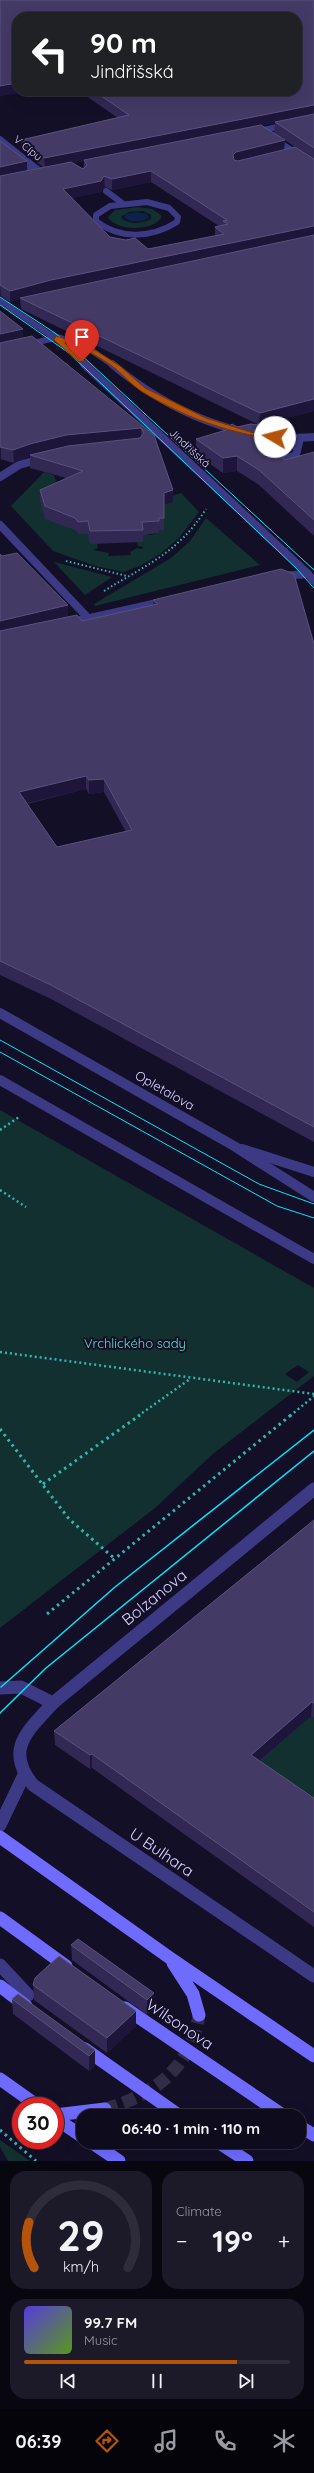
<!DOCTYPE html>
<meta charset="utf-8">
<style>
:root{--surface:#0e0b1c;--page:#1c1929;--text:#f1f3f6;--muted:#9b9ba3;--line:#2e2b3b;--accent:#b45309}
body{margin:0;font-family:Quicksand,sans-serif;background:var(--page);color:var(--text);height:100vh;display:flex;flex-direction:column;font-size:15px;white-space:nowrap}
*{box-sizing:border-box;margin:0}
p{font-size:13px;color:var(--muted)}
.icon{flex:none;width:22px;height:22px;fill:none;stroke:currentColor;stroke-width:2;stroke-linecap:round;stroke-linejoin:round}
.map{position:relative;height:2161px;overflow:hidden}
.details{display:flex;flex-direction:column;gap:10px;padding:10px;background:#08060f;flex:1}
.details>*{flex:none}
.banner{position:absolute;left:12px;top:12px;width:290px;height:84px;border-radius:16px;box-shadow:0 4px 16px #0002,0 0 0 1px var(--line);background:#202124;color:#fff;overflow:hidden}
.speed{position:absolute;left:12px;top:2097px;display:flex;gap:8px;font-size:20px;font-weight:700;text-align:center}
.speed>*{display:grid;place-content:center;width:52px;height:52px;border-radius:50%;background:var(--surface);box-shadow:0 4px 16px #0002,0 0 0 1px var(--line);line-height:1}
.speed .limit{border:6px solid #d22;background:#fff;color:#111}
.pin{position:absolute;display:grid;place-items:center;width:34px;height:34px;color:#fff;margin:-41px -17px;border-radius:50% 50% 50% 0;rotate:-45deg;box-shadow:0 0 4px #0007}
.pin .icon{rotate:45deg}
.me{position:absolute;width:44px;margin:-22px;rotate:278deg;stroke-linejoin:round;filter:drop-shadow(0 0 3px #0008)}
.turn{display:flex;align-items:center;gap:14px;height:84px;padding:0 12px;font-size:18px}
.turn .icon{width:52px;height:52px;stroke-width:2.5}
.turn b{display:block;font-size:28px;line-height:34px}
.big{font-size:30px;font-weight:700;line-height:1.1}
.details .tile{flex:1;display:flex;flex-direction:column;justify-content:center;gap:6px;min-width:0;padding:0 14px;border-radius:16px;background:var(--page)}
.details .dial{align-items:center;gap:0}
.dial svg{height:104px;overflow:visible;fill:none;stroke:var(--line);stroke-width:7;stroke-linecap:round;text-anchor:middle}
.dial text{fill:var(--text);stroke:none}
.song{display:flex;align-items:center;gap:12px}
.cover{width:48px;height:48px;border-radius:6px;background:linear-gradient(135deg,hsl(250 70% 55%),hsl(90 70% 35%))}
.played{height:4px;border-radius:2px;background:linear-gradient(90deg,var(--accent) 80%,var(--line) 80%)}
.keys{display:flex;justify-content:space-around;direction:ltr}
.heat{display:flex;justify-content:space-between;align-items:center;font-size:22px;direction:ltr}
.details .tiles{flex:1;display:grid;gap:10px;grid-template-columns:1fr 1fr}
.tile:last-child{grid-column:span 2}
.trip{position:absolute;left:76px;top:2109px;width:230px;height:40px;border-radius:16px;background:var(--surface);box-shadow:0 4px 16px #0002,0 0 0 1px var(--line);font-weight:700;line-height:40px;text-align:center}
.menu{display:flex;height:64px;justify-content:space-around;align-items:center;background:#06040b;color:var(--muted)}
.menu .icon{width:28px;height:28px}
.menu .current{color:var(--accent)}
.menu b{font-size:18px;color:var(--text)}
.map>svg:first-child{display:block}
</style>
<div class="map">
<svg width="314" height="2161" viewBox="0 0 314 2161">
<rect width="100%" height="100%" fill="#130f26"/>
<path fill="#12302f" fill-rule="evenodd" d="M138 207 152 209 161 215V218C153 231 116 232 108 217L115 210ZM143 211 151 215V219C142 224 127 225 121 217L129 212Z
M44 472 54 475 57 486 40 502 43 510 92 524 98 548 93 550 109 553 108 556 131 555 130 552 137 548 142 549 143 547 138 546 134 533 151 535 159 533 152 506 171 496 181 493 199 512 178 539 160 554 142 565 124 572 95 566 53 551 11 506Z
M206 518 260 565 95 606 94 604 171 558 190 541Z
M54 562 112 577 85 595Z
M0 1110 314 1288V1376L214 1453 155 1508 0 1628ZM298 1365 309 1372 297 1382 285 1374Z
M311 1716 314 1718V1797L259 1761Z
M0 2140 30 2161H8L0 2147Z"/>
<path fill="#0c2248" d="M137 212 147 214 149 217C143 223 130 223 124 217L126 214Z"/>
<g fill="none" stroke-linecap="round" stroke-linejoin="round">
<path stroke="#312d47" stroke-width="13" stroke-dasharray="13 6" stroke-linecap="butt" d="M105 2109C154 2095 191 2068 199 2015"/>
<path stroke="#2fb8b0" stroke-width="2" stroke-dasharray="1.5 2.5" stroke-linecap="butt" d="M66 561 127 576
M104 591C147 564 177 554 206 509"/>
<path stroke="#2fb8b0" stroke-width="2.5" stroke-dasharray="2 3" stroke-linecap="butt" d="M0 1130 19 1117
M0 1190 26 1207
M0 1352 314 1394
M138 1416 190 1379
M290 1416 314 1396"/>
<path stroke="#2fb8b0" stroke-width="3" stroke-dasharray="2.5 4" stroke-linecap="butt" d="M0 1429 69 1519 115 1559
M43 1484 140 1415
M47 1614 291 1415
M0 2130 36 2161"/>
<path stroke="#3d3a85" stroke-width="6" d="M273 138 296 153 292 154
M0 147 24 165 44 174
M106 191 122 203
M147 202 169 208 178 217 177 222C152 238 120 240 96 221V215L110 206Z
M56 338 85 365"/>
<path stroke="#3d3a85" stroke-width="8" d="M84 364 308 574
M274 463 296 455 300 438"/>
<path stroke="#3d3a85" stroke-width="10" d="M242 1149 314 1172"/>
<path stroke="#3d3a85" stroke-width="13" d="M0 1688 21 1687 53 1703
M0 1825 24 1775
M0 1965 28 1995"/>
<path stroke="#3d3a85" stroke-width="6" d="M255 132 286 125
M0 139 44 174
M0 301 49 334 85 346 113 365
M0 350 56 338"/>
<path stroke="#3d3a85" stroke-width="8" d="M112 364C168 411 239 443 314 437
M0 477 19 465 44 458
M0 525 88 618
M281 576 308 574 314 581
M68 623 166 601"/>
<path stroke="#3d3a85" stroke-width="10" d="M0 1013 234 1146 314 1197
M0 1080 314 1259"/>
<path stroke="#3d3a85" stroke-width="13" d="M314 1489 53 1703C28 1731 4 1749 33 1785L314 1976"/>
<path stroke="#6f6bff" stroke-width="13" d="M0 1837 170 1958 314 2056
M173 1963 193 1994 199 2015
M0 2079 38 2106
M55 2115 105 2109
M55 2118 83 2137
M299 2126 314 2135
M91 2142 119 2161
M218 2142 247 2161"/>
<path stroke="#00e5ff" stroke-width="1" d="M0 297 55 333 78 352 314 570
M0 305 69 353 296 568 314 588
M0 1040 259 1184 314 1204
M0 1052 277 1206 314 1218"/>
<path stroke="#00e5ff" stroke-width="1.5" d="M1 1687 115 1587 314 1430
M0 1713 46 1668 314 1451"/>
<path stroke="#6f6bff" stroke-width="13" d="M0 1918 66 1966
M0 1986 26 2006
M125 2008 284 2116
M85 2049 180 2116"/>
</g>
<path fill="#312854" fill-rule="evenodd" d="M0 0H314V411L259 425 21 309 20 299 10 302 1 296 0 297V141L27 170 43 167 22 150 21 140 118 118 79 91H297L17 17V91H29L0 96ZM275 123 274 133 312 158 284 150 262 125ZM84 161 83 169 73 163ZM151 182 219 226 215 227V236L148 249 110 237 72 198 101 192 105 187 112 190Z
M0 311 23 329V338L154 435 173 490V502L164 505V530H159V533L143 535V542L90 544 88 534H79L75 530 45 519 40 502V490L66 478 30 468V456L14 463 0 459Z
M196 439 268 448 285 460 314 452V536L259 485 237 471 223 473 196 454Z
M0 554 68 617 82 621 153 605V600L314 644V1142L51 999 0 975ZM86 789 89 794 104 792 126 832 57 847 27 804Z
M314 1520V1718L311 1716 260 1761 314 1798V1927L92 1768 90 1769 55 1745 54 1731Z
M71 1945 154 1993V2008L147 2015 72 1960Z
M33 1985 136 2011V2026L107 2053 34 2000Z
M12 1999 95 2050V2065L89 2071 13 2014Z"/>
<path fill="#1d163a" d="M17 83V91H29L0 96V86Z
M314 105 313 115 275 122V123L84 161V160V161L45 168 44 158Z
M285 140 284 151 232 166 233 155 236 152Z
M27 161V172L0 178V167Z
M151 171V182L112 190V179Z
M104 176 105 187 101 192 63 200V189Z
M314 226V237L20 298V299L10 302V291L51 280Z
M0 285 1 296 0 297Z
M23 329V340L0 345V334Z
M314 399V411L259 425 260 413Z
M141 428V440L30 456 14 463 13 450 30 444 66 435Z
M0 447H1V459H0Z
M237 456V471L223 473V458Z
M173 490V502L164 505V493Z
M68 605V618L0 633V621Z
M86 776V789L19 805V792Z
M104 779V792L89 794V780Z
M312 1702 311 1716 250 1769 251 1755Z
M92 1754V1768L90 1769V1755Z
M154 1993V2008L147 2015V2000Z
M136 2011V2026L107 2053V2038Z
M95 2050V2065L89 2071V2056Z"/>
<path fill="#433a66" stroke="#5a527e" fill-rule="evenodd" d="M0 0H314V105L44 158 21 140 129 115 94 91H297V17H17V83L0 86Z
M314 114V148L275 122Z
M261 125 285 140 236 152 233 155 234 160 238 161 295 147 314 159V226L51 280 10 291 0 285V176L71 162 83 169 87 165 84 160ZM151 171 227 220 223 221 228 224 215 227 224 234 148 249 135 238 126 240 110 237 63 189 101 181 104 176 112 179Z
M0 141 27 161 0 167Z
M314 235V399L260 413 20 298Z
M0 311 23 329 0 334Z
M32 336 154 435 173 490 164 493V518H159V521L142 522 143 530 90 531 88 521 78 522 75 518 45 506 40 490 83 471 30 455 68 446 140 438 144 433 141 428 66 435 30 444 13 450 0 447V343Z
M232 424 237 427 251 424 260 425 268 448 285 460 314 452V520L259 470 237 456 223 458 196 439 226 430Z
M17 553 68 605 0 621V554L2 556Z
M281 569 294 574 314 644V1127L51 985 0 961V631L77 615 82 621 158 604 153 600ZM86 776 89 780 104 779 132 830 57 847 19 792Z
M314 1520V1703L312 1702 251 1755 314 1798V1912L92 1754 90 1755 54 1731Z
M78 1939 154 1993 147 2000 71 1945Z
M59 1956 136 2011 107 2038 33 1985 35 1978Z
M18 1994 95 2050 89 2056 12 1999Z"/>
<path fill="#b45309" stroke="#753606" d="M56 336 87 345 120 366 145 388 206 418 250 432 278 437 275 439C228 433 181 416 141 391 132 385 124 376 116 369 100 357 84 348 65 343L85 361 79 362 54 340Z"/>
<g text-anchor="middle" stroke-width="4" stroke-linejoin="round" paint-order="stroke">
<g font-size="11" fill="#d9d4ff" stroke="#130f26">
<text transform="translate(28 148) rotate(39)" y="4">V Cípu</text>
<text transform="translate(190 448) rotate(43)" y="4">Jindřišská</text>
</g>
<g font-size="13" fill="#d9d4ff" stroke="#130f26">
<text transform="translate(165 1090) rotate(30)" y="5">Opletalova</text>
</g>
<g font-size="13" fill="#5fe0c0" stroke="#130f26">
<text x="135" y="1348">Vrchlického sady</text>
</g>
<g font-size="16" fill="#d9d4ff" stroke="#130f26">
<text transform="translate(154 1597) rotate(-39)" y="6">Bolzanova</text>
<text transform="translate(162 1852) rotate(34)" y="6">U Bulhara</text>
<text transform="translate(180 2024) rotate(34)" y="6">Wilsonova</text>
</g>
</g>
</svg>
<div class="speed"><div class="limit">30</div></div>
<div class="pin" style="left:82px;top:361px;background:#d93025"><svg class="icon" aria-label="arrive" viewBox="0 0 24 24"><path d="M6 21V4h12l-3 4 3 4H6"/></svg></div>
<svg class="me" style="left:275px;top:437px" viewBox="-20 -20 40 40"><circle r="19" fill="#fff"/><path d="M0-13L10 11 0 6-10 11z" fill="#b45309"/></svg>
<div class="trip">06:40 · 1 min · 110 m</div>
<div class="banner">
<div class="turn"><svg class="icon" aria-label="left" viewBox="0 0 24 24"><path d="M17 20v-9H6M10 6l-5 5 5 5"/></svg><div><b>90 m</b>Jindřišská</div></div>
</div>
</div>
<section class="details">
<div class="tiles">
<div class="tile dial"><svg viewBox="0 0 100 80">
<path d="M14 69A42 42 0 1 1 86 69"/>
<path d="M14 69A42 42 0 0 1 10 34" stroke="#b45309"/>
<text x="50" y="56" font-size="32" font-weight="700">29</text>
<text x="50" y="72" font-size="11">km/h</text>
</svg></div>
<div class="tile"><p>Climate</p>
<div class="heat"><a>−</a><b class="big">19°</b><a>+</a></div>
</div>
<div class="tile">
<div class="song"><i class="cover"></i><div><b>99.7 FM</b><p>Music</p></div></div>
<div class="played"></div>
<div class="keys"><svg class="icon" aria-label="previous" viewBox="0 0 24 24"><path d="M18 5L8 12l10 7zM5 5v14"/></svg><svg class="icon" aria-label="pause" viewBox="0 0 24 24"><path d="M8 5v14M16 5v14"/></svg><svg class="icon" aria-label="next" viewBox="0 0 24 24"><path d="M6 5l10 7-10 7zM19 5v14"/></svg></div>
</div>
</div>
</section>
<nav class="menu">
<b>06:39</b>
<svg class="icon current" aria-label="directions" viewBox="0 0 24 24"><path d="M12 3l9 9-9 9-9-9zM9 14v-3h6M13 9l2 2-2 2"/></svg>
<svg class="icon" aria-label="music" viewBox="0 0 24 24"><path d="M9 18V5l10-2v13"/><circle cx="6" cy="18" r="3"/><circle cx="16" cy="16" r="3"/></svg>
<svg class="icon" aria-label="phone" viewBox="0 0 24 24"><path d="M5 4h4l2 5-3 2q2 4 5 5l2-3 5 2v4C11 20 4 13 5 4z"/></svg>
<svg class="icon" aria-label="climate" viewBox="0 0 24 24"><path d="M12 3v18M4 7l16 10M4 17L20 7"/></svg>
</nav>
